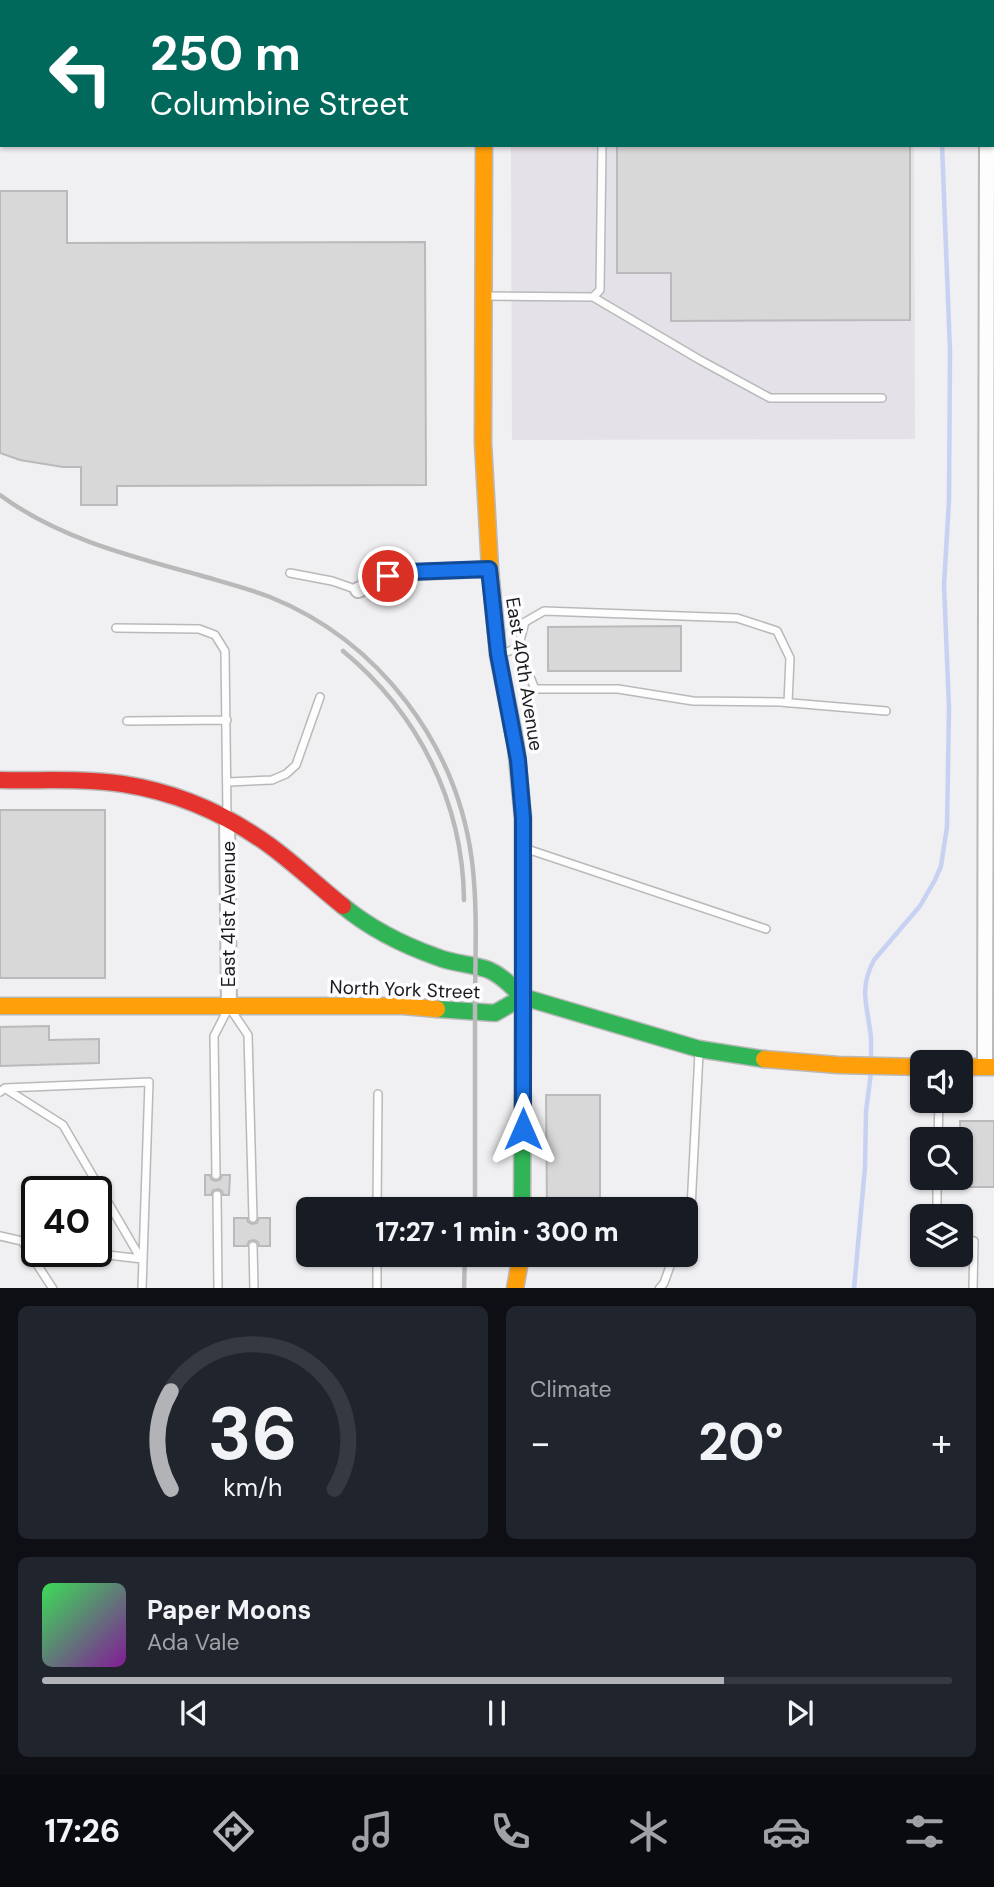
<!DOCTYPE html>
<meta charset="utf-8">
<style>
:root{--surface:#171b24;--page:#20242c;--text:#f1f3f6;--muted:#9ea1a6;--line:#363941;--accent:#b2b3b6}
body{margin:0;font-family:"DM Sans",sans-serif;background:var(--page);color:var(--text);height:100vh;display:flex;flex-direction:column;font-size:26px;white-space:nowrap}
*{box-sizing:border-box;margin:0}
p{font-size:23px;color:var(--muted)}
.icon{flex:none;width:38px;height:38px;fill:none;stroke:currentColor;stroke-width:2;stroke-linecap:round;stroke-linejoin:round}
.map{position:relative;height:1288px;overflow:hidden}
.details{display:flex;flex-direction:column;gap:18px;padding:18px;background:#0d0f14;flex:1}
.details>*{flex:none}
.banner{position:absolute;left:0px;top:0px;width:994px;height:147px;box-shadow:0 2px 5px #0004;background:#00695c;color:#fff;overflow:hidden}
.fabs{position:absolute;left:910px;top:1050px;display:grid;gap:14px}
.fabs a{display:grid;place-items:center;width:63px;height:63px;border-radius:10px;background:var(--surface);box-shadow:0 2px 5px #0004;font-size:35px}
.speed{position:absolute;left:21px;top:1176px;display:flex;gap:14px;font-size:35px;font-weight:700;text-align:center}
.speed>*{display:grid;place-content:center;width:91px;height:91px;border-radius:50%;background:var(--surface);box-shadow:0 2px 5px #0004;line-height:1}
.speed .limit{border:4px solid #111;border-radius:10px;background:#fff;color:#111}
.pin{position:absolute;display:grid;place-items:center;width:60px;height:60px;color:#fff;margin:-30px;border:4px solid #fff;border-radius:50%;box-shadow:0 2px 7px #0007}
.me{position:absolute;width:77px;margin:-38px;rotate:0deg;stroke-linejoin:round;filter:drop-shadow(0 0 5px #0008)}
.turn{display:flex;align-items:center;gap:24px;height:147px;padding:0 35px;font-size:32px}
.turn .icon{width:91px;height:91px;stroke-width:2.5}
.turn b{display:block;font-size:49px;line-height:60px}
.big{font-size:52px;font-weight:800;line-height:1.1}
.details .widget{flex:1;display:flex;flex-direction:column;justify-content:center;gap:10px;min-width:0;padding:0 24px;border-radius:10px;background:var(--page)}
.details .dial{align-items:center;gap:0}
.dial svg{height:182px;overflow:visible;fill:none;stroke:var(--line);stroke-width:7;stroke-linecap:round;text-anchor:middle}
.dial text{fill:var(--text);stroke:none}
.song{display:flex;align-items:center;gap:21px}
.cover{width:84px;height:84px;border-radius:10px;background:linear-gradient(135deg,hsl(130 70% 55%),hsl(290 70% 35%))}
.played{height:7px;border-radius:4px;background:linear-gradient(90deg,var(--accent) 75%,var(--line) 75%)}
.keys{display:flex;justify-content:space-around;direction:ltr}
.heat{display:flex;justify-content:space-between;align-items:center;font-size:38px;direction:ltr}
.details .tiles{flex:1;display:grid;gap:18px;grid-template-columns:1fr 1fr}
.widget:last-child{grid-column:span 2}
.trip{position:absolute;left:296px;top:1197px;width:402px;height:70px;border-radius:10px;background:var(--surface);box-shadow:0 2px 5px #0004;font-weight:800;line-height:70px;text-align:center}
.dock{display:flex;height:112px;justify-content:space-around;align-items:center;background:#090b0e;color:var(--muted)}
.dock .icon{width:49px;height:49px}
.dock .on{color:var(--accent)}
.dock b{font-size:32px;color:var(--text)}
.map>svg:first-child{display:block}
</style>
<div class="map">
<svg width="994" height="1289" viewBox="0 0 994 1289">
<rect width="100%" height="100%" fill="#f0eff1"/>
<path fill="#e5e1e8" d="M514 0H917V2H514Z
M511 145H914L915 439 512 440Z"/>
<path fill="#f5cfe0" d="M724 0H878V2H726Z"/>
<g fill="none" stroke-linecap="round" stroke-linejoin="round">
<path stroke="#c7d2f2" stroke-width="4.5" d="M954 2V0
M871 1060C871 1053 871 1045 871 1038 868 1007 858 990 874 960L920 906 935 880 941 866 947 827 949 708 944 585 949 500 950 351 942 145
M854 1289 865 1167 866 1111 871 1073"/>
</g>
<path fill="#d9d8d9" stroke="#bab9bb" stroke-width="2" d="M617 145H910V320L671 321V273H617Z
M0 191H67V243L425 242 426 485 117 486V505H81V467H63L20 460 0 453Z
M681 626V671H548V627Z
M0 810H105V978H0Z
M49 1026V1040L99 1039V1063L0 1066V1027Z
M546 1095H600V1209H547Z
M960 1121H994V1187H961Z
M205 1175H210L211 1179 215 1181 220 1180 222 1175H230L229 1195H223L222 1191 218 1189 213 1190 211 1195H205Z
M234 1218H247L248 1222 252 1224 257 1223 259 1218H270V1246H259L258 1242 254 1240 249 1241 247 1246H234Z"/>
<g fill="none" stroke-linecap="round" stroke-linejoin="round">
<g stroke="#bab9ba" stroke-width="10">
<path id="lane" d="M485 296 593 297 600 290 602 145
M593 297 700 360 770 398H882
M290 573 332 581 358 590
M116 628 199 629 215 635 225 651 227 816
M518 648 535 689H618L693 701 780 702 886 711
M501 654 518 648 525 622 544 611 737 618 777 631 790 658 788 703
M127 721 227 720
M228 782 272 780 286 774 296 765 320 697
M524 848 766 929
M6 1089 63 1125 141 1259
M0 1092 5 1088 149 1082 142 1289
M938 1139 939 1101
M216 1175 214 1036 229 1007 248 1035 253 1218
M217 1195 218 1289
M377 1209 378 1094
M937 1216V1178
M686 1222 691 1208 699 1053
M0 1236 22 1241 53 1289
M961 1237 974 1241 973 1289
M253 1246 254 1289
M32 1257 91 1253 142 1259
M377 1289V1255
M659 1289 664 1283 674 1255"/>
</g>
<g stroke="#bab9ba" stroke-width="18">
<path id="street" d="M987 2V0
M358 590 397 573 490 569
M227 820 229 1007
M985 1067 987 145"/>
</g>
<g stroke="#bab9ba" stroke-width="19">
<path id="fast" d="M486 0V2
M343 906C371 929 403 945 437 957 454 964 474 964 489 970 503 976 513 988 523 997
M437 1009 495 1013 523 997 699 1049 764 1059
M522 1209 523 1009"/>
</g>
<g stroke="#bab9ba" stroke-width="19">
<path id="slow" d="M484 145 483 443 490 569 496 632
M0 1006H403L437 1009
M764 1059 838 1065 922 1067
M961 1067H994
M515 1289 521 1255"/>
</g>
<g stroke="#bab9ba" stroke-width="19">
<path id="jam" d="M496 632 498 655 516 746 523 818V1009
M0 780C41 781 82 778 123 784 175 792 226 814 269 845 295 864 318 886 343 906"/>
</g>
<use href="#lane" stroke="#fdfdfd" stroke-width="7"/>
<use href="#street" stroke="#fdfdfd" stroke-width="14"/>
<use href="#fast" stroke="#30b455" stroke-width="16"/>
<use href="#slow" stroke="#ff9f0a" stroke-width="16"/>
<use href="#jam" stroke="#e5322d" stroke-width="16"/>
<path stroke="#bab9ba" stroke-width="4.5" d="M0 495C58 538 130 556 199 575 223 582 247 588 270 597 379 641 457 744 472 861 478 909 475 960 475 1009 475 1075 475 1142 475 1209
M343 651C418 713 463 802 464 900
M464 1289 465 1255"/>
</g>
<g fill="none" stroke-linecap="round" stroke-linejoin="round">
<g stroke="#114b97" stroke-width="18">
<path id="route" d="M388 576 408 572 489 569 498 654 518 760 523 818V1129"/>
</g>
<use href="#route" stroke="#1a73e8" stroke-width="12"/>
</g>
<g text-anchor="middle" stroke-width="7" stroke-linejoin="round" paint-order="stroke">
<g font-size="19" fill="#1c1b1c" stroke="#fdfcff">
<text transform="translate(525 674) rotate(81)" y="7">East 40th Avenue</text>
<text transform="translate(228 914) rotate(-90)" y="7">East 41st Avenue</text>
<text transform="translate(405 989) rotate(2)" y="7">North York Street</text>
</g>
</g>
</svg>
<div class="fabs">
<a><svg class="icon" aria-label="sound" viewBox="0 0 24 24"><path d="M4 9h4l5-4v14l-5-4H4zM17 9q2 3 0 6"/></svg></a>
<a><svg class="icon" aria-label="search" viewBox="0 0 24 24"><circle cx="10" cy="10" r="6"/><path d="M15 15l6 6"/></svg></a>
<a><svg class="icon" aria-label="layers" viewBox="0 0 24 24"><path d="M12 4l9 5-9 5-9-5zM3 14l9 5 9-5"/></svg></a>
</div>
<div class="speed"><div class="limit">40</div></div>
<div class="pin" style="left:388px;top:576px;background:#d93025"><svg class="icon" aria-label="arrive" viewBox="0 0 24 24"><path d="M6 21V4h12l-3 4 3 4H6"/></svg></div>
<svg class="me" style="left:523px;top:1129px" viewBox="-20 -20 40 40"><path d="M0-17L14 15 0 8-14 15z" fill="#1a73e8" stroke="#fff" stroke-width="4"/></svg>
<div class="trip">17:27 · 1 min · 300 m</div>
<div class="banner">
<div class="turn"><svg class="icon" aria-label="left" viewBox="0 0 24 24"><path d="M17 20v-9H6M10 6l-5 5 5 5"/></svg><div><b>250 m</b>Columbine Street</div></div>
</div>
</div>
<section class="details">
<div class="tiles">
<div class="widget dial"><svg viewBox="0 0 100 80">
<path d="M14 69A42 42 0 1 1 86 69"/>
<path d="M14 69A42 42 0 0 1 14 26" stroke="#b2b3b6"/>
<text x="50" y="56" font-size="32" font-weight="700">36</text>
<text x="50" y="72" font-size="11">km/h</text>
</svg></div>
<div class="widget"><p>Climate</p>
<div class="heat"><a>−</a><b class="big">20°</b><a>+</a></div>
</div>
<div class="widget">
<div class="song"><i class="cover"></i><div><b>Paper Moons</b><p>Ada Vale</p></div></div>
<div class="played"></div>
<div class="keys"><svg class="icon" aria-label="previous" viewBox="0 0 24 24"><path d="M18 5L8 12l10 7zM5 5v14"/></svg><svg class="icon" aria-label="pause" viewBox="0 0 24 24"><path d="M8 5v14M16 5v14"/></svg><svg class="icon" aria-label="next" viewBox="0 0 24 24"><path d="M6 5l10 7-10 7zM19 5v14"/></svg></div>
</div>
</div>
</section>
<nav class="dock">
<b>17:26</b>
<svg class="icon on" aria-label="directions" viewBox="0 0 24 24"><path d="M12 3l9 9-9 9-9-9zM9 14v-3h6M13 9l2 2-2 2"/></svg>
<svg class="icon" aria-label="music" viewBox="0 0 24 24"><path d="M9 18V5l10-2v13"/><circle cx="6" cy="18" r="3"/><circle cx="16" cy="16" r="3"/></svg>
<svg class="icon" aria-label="phone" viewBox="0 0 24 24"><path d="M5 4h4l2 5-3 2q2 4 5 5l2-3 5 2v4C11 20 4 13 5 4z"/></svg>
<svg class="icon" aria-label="climate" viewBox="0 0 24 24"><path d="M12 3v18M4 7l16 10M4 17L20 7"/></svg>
<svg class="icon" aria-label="car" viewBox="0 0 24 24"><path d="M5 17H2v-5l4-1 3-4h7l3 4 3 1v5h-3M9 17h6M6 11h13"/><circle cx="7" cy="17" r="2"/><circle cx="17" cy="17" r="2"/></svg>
<svg class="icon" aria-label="filters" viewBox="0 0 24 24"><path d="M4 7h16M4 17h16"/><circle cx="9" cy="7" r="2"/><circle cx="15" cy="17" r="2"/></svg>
</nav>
